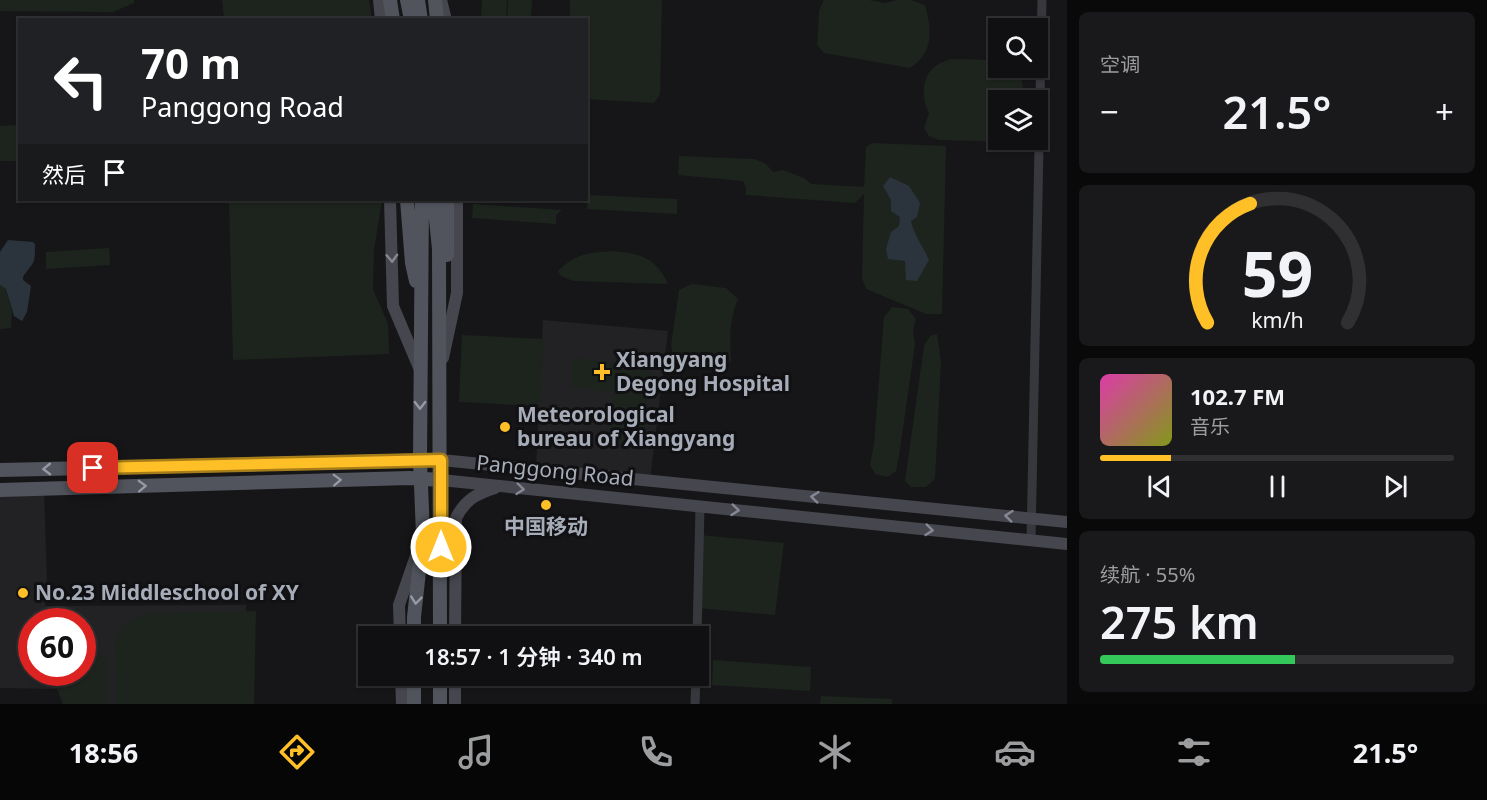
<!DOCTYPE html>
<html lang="zh">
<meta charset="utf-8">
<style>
:root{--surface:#101012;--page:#19191b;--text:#f1f3f6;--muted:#9c9d9f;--line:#303032;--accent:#ffc027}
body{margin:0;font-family:"Noto Sans","Noto Sans SC",sans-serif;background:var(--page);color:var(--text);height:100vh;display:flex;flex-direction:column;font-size:22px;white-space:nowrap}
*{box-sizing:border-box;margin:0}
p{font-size:20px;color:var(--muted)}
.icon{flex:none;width:33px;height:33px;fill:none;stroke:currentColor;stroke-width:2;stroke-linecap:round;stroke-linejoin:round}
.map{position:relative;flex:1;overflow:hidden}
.panel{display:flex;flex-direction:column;gap:12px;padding:12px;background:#09090a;width:420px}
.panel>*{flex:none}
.banner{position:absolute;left:18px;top:18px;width:570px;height:183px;border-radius:0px;box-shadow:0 2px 4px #0004,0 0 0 2px var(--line);background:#202124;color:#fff;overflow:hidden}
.controls{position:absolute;left:988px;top:18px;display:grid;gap:12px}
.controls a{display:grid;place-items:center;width:60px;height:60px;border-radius:0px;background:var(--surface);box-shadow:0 2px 4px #0004,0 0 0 2px var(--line);font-size:30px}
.speed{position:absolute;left:18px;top:608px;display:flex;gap:12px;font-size:30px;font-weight:700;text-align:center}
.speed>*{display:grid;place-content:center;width:78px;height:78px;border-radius:50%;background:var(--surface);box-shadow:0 2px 4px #0004,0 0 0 2px var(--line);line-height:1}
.speed .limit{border:9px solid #d22;background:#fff;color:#111}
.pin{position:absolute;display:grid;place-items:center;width:51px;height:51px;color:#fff;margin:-26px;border-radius:12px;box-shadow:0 3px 9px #0006}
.me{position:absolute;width:66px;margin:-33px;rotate:0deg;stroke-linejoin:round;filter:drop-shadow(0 0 4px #0008)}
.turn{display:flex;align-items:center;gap:21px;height:126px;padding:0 24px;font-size:27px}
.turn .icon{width:78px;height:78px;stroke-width:2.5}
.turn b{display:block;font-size:42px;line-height:51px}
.then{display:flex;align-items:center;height:57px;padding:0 24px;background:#0003;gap:12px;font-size:22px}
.big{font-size:45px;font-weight:600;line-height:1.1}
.panel .card{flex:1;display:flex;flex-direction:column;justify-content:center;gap:9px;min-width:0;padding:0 21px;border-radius:9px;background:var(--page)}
.panel .dial{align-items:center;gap:0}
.dial svg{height:156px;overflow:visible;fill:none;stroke:var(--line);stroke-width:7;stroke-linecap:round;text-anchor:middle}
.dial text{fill:var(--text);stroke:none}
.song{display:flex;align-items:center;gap:18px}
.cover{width:72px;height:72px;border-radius:9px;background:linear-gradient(135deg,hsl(320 70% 55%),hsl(70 70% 35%))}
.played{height:6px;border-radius:3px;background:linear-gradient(90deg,var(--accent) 20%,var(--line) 20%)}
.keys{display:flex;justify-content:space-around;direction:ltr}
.heat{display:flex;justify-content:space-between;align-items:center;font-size:33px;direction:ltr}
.charge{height:9px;border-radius:4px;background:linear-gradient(90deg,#34c759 55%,var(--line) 0)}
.trip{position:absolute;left:358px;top:626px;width:351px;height:60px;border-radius:0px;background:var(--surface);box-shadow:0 2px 4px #0004,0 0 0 2px var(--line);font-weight:600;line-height:60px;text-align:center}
.menu{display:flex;height:96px;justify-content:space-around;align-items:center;background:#060607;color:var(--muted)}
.menu .icon{width:42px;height:42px}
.menu .active{color:var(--accent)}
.menu b{font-size:27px;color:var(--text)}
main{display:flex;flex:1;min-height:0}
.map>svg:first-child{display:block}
</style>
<main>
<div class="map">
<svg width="1067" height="704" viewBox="0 0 1067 704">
<rect width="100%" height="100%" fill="#161618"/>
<path fill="#222225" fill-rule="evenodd" d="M543 320 668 331 650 480 536 470Z
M0 493H44L47 580 45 606 246 605 243 704H63L57 689 0 688ZM32 621H82V672H32Z"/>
<path fill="#1c241d" d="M0 0H134V3L113 12 0 11Z
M222 0H369L372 19H224Z
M482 0H507L506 19H481Z
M508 0H532L531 19H507Z
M570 0H662L660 94 654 103 587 99 586 20 570 19Z
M824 0H869L885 3 897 0H911L925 5C932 29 934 53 910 68L824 53 817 45 819 11Z
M951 59 996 60 999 61V68L1020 69 1025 100H999V140H1015L1013 142 939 140 929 136 924 128 929 113C921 99 921 75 937 65 941 62 947 61 951 59Z
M19 125V161H0V126Z
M872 143 946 146 942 314H926L866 289 862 278 864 194 855 203 746 195V188L743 181 678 175 679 156 755 159 766 164 773 172 783 170 804 178 811 184 864 187 866 147Z
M588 195 677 199V214L587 209Z
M229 200H382L374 250 373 289 388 324 389 354 233 360Z
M473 204 562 210 556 215V224L472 218Z
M109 248 110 265 46 269V252Z
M612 251C639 253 657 258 668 284L573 281 561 276 558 271C576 253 588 253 612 251Z
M692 284 726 288 738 299C729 320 730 338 731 361L723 368 682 363 674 358 671 345 679 290Z
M0 285 6 289 12 312 11 328 0 329Z
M892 307 908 309 916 319 913 330 915 344 899 456 896 471 888 477 875 474 870 465 874 444 884 317Z
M937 334 941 362 935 479 926 487H911L905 481 924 346 930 336Z
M462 335 543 339 540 406 459 402Z
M573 358 643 365 650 373 643 444 609 441 614 392 571 387Z
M700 535 784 543 775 615 698 608Z
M256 611 254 704H116L115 642C121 624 133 617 151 613Z
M106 657 107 704H63L52 676V672H82L83 658Z
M713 660 811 667 810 691 712 685Z
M821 696 892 699V704H820Z"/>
<path fill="#2b343d" d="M890 177 909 186 920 203 917 217 911 221C914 235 923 246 929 260L917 281 906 280 905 261 888 259 886 249 891 232 899 226 900 217 891 211V200L883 186Z
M8 240 33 242 35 244C35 267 34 260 23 277V280L31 286 27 312 22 321 14 316 6 289 0 285V252Z"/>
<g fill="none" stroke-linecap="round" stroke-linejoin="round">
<path stroke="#37383e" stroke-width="9" d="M1031 540 1042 0
M697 636 700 507
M695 704 696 675"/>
<path stroke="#45464e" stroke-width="12" d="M379 0 381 20
M441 0 446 20
M390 200 393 306 420 370
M443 358 457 293V200
M441 460 1067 522
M441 480 1067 544
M400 636 399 605 418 550
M455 636 456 518C465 500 476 494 495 488
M401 675 402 704
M455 704V675"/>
<path stroke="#52545d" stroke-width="14" d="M390 0 393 20
M407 0 411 20
M418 0 421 20
M435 0 437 20
M407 200 412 263 416 281
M434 200 439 249 440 636
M447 200V255
M0 470 441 460
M0 490 409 478 441 480
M414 636V617L423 535 420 460 422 200
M414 675V704
M440 704V675"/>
</g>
<defs><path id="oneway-chevron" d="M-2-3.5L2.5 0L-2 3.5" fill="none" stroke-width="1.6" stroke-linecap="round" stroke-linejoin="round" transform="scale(1.5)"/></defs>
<g stroke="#858894">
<use href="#oneway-chevron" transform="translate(392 258) rotate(88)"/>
<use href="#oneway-chevron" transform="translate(520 489) rotate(6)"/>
<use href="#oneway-chevron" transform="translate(815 497) rotate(-174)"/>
<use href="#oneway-chevron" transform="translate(735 510) rotate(6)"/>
<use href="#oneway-chevron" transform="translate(1009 516) rotate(-174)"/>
<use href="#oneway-chevron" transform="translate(929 530) rotate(6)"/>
</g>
<g stroke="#969aa7">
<use href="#oneway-chevron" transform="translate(420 405) rotate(90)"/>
<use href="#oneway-chevron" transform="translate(47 469) rotate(179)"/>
<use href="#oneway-chevron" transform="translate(337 480) rotate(-2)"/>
<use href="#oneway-chevron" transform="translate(142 486) rotate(-2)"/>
<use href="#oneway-chevron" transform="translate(416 600) rotate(96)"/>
</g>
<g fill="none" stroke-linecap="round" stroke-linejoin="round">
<g stroke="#a67d19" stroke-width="15">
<path id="route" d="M93 468 441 460V547"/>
</g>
<use href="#route" stroke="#ffc027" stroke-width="10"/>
</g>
<g fill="#ffc027" stroke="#111113" stroke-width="2">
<path d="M599 363h6v6h6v6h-6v6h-6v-6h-6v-6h6z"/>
<circle cx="505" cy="427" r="6"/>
<circle cx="546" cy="505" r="6"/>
<circle cx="23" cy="593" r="6"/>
</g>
<g text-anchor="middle" stroke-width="6" stroke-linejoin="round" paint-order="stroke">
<g font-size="21" font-weight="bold" fill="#a7acb9" stroke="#111113" text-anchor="start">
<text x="616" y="367">Xiangyang<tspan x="616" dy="24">Degong Hospital</tspan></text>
<text x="517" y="422">Meteorological<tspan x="517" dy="24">bureau of Xiangyang</tspan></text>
<text x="546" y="534" text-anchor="middle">中国移动</text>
<text x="35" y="600">No.23 Middleschool of XY</text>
</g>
<g font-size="21" fill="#a7acb9" stroke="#111113">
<text transform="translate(555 471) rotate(6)" y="7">Panggong Road</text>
</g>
</g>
</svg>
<div class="controls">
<a><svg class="icon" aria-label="search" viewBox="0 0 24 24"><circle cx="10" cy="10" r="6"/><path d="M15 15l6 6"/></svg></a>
<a><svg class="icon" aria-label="layers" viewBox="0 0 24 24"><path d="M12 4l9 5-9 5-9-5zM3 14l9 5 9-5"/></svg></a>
</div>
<div class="speed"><div class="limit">60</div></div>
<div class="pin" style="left:93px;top:468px;background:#d93025"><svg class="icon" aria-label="arrive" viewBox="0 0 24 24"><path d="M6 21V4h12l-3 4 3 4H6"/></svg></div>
<svg class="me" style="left:441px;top:547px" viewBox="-20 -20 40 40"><circle r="17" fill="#ffc027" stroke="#fff" stroke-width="3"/><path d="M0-11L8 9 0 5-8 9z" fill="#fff"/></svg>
<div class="trip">18:57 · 1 分钟 · 340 m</div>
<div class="banner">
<div class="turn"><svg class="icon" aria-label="left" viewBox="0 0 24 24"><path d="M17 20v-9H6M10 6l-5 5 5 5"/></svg><div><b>70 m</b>Panggong Road</div></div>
<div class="then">然后<svg class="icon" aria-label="arrive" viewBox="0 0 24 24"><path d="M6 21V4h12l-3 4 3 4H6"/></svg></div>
</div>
</div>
<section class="panel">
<div class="card"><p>空调</p>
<div class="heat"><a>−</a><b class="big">21.5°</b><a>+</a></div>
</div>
<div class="card dial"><svg viewBox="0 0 100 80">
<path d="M14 69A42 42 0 1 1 86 69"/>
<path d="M14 69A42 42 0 0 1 36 8" stroke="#ffc027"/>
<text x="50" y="56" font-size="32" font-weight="700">59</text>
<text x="50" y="72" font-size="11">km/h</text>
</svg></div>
<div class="card">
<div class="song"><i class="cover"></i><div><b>102.7 FM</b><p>音乐</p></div></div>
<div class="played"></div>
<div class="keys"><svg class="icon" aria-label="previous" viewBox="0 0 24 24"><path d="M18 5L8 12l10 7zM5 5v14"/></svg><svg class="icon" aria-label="pause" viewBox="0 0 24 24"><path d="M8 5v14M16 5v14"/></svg><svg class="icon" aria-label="next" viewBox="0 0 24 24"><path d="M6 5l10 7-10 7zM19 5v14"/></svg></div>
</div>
<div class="card"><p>续航 · 55%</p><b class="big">275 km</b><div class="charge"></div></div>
</section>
</main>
<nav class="menu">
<b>18:56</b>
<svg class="icon active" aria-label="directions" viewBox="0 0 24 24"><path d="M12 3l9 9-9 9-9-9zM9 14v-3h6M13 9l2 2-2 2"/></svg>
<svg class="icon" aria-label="music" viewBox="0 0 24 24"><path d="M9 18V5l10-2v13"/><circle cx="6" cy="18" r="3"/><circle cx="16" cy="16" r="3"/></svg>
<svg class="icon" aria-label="phone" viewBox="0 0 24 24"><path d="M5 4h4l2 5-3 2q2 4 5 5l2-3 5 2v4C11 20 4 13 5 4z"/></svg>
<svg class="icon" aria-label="climate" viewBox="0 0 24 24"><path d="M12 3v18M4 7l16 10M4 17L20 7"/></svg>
<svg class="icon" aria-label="car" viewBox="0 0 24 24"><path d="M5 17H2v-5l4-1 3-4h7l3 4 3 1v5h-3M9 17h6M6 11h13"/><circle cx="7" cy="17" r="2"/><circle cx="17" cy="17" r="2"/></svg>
<svg class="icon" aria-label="filters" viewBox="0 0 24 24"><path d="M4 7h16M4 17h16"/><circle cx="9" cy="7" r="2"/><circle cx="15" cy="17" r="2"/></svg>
<b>21.5°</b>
</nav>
